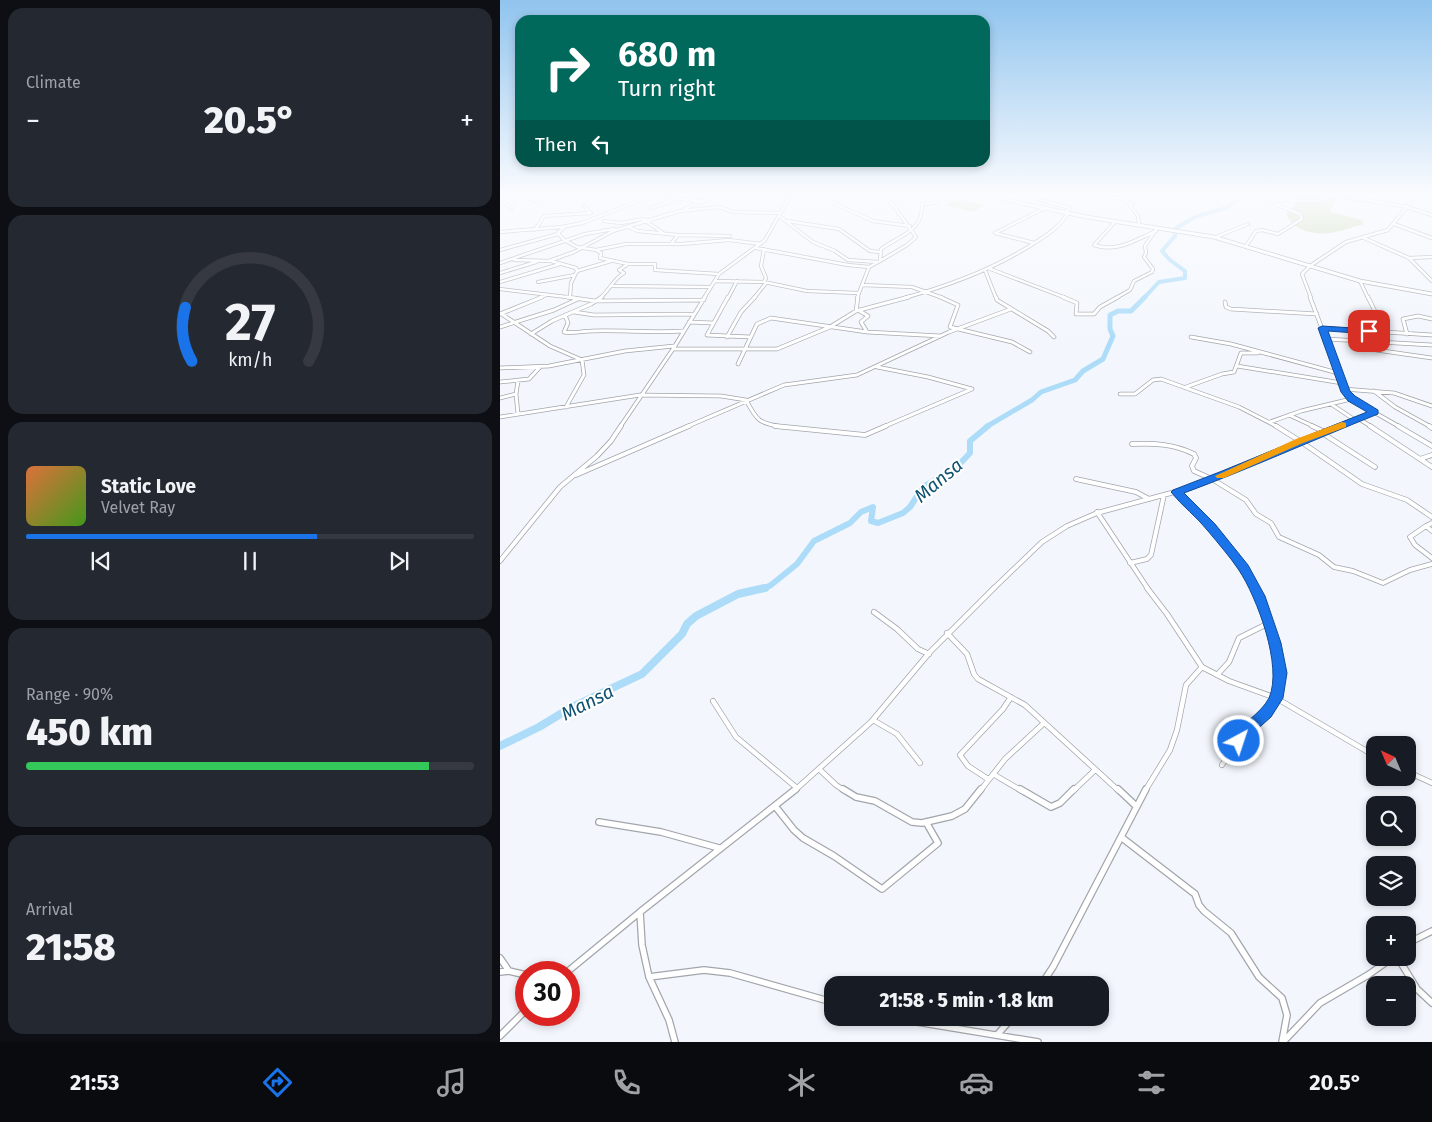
<!DOCTYPE html>
<meta charset="utf-8">
<style>
:root{--surface:#171b24;--page:#242831;--text:#f1f3f6;--muted:#9ea1a6;--line:#363941;--accent:#1a73e8}
body{margin:0;font-family:"Fira Sans",sans-serif;background:var(--page);color:var(--text);height:100vh;display:flex;flex-direction:column;font-size:19px;white-space:nowrap}
*{box-sizing:border-box;margin:0}
p{font-size:16px;color:var(--muted)}
.icon{flex:none;width:28px;height:28px;fill:none;stroke:currentColor;stroke-width:2;stroke-linecap:round;stroke-linejoin:round}
.map{position:relative;flex:1;overflow:hidden}
.sheet{display:flex;flex-direction:column;gap:8px;padding:8px;background:#0d0f14;width:500px}
.sheet>*{flex:none}
.guide{position:absolute;left:15px;top:15px;width:475px;height:152px;border-radius:15px;box-shadow:0 2px 8px #0003;background:#00695c;color:#fff;overflow:hidden}
.needle{width:32px;rotate:316deg}
.fabs{position:absolute;left:866px;top:736px;display:grid;gap:10px}
.fabs a{display:grid;place-items:center;width:50px;height:50px;border-radius:10px;background:var(--surface);box-shadow:0 2px 8px #0003;font-size:25px}
.speed{position:absolute;left:15px;top:961px;display:flex;gap:10px;font-size:25px;font-weight:700;text-align:center}
.speed>*{display:grid;place-content:center;width:65px;height:65px;border-radius:50%;background:var(--surface);box-shadow:0 2px 8px #0003;line-height:1}
.speed .limit{border:8px solid #d22;background:#fff;color:#111}
.pin{position:absolute;display:grid;place-items:center;width:42px;height:42px;color:#fff;margin:-21px;border-radius:10px;box-shadow:0 2px 8px #0006}
.me{position:absolute;width:55px;margin:-28px;rotate:40deg;stroke-linejoin:round;filter:drop-shadow(0 0 4px #0008)}
.turn{display:flex;align-items:center;gap:18px;height:105px;padding:0 20px;font-size:22px}
.turn .icon{width:65px;height:65px;stroke-width:2.5}
.turn b{display:block;font-size:35px;line-height:42px}
.then{display:flex;align-items:center;height:48px;padding:0 20px;background:#0003;gap:10px;font-size:19px}
.big{font-size:38px;font-weight:800;line-height:1.1}
.sheet .card{flex:1;display:flex;flex-direction:column;justify-content:center;gap:8px;min-width:0;padding:0 18px;border-radius:15px;background:var(--page)}
.sheet .dial{align-items:center;gap:0}
.dial svg{height:130px;overflow:visible;fill:none;stroke:var(--line);stroke-width:7;stroke-linecap:round;text-anchor:middle}
.dial text{fill:var(--text);stroke:none}
.song{display:flex;align-items:center;gap:15px}
.cover{width:60px;height:60px;border-radius:8px;background:linear-gradient(135deg,hsl(20 70% 55%),hsl(100 70% 35%))}
.played{height:5px;border-radius:2px;background:linear-gradient(90deg,var(--accent) 65%,var(--line) 65%)}
.keys{display:flex;justify-content:space-around;direction:ltr}
.heat{display:flex;justify-content:space-between;align-items:center;font-size:28px;direction:ltr}
.charge{height:8px;border-radius:4px;background:linear-gradient(90deg,#34c759 90%,var(--line) 0)}
.trip{position:absolute;left:324px;top:976px;width:285px;height:50px;border-radius:15px;background:var(--surface);box-shadow:0 2px 8px #0003;font-weight:800;line-height:50px;text-align:center}
.tabs{display:flex;height:80px;justify-content:space-around;align-items:center;background:#090b0e;color:var(--muted)}
.tabs .icon{width:35px;height:35px}
.tabs .current{color:var(--accent)}
.tabs b{font-size:22px;color:var(--text)}
main{display:flex;flex:1;min-height:0}
.map>svg:first-child{display:block}
</style>
<main>
<section class="sheet">
<div class="card"><p>Climate</p>
<div class="heat"><a>−</a><b class="big">20.5°</b><a>+</a></div>
</div>
<div class="card dial"><svg viewBox="0 0 100 80">
<path d="M14 69A42 42 0 1 1 86 69"/>
<path d="M14 69A42 42 0 0 1 10 36" stroke="#1a73e8"/>
<text x="50" y="56" font-size="32" font-weight="700">27</text>
<text x="50" y="72" font-size="11">km/h</text>
</svg></div>
<div class="card">
<div class="song"><i class="cover"></i><div><b>Static Love</b><p>Velvet Ray</p></div></div>
<div class="played"></div>
<div class="keys"><svg class="icon" aria-label="previous" viewBox="0 0 24 24"><path d="M18 5L8 12l10 7zM5 5v14"/></svg><svg class="icon" aria-label="pause" viewBox="0 0 24 24"><path d="M8 5v14M16 5v14"/></svg><svg class="icon" aria-label="next" viewBox="0 0 24 24"><path d="M6 5l10 7-10 7zM19 5v14"/></svg></div>
</div>
<div class="card"><p>Range · 90%</p><b class="big">450 km</b><div class="charge"></div></div>
<div class="card"><p>Arrival</p><b class="big">21:58</b></div>
</section>
<div class="map">
<svg width="932" height="1042" viewBox="0 0 932 1042">
<rect width="100%" height="100%" fill="#f3f7fd"/>
<path fill="#c5dbae" d="M796 194H837L830 212 862 220 864 224C852 227 840 232 829 233 814 236 789 228 786 213L796 204Z
M457 198 485 205 473 212 445 205Z"/>
<g fill="none" stroke-linecap="round" stroke-linejoin="round">
<path stroke="#acdcf8" stroke-width="4" d="M644 298 659 282 685 278V271L670 260 662 251 675 236 676 228 697 216 726 208 744 194"/>
<path stroke="#acdcf8" stroke-width="5" d="M486 427 532 400 541 392 575 380 583 371 603 359 613 336 610 329V315L618 311H631L645 297"/>
<path stroke="#acdcf8" stroke-width="6" d="M263 589 271 585 297 564 314 541 350 523 361 512 373 507 371 521 378 523 403 513 410 507 423 487 456 468 470 453V441L488 426"/>
<path stroke="#acdcf8" stroke-width="8" d="M0 746 39 727 72 707 142 674 182 634 187 624 196 616 238 594 265 588"/>
<g stroke="#a2a6ab" stroke-width="4">
<path id="minor-far4" d="M20 194 34 201 52 194
M148 194 204 202
M322 194 336 199 335 204 373 221 410 226
M579 194 625 199
M621 194 638 216 639 225
M859 194 852 198 907 207 932 215
M921 194 932 196
M533 198 570 208 565 213
M2 199 12 209
M0 200 20 194
M772 200 816 201 838 196 852 198
M630 205 641 194
M84 206 90 213
M151 208 178 199
M182 211C189 204 212 199 223 194
M279 216 313 242 335 251 348 260 378 262
M104 221 121 223 143 219 150 221
M287 221 339 229 370 251 380 252
M147 222 163 233
M615 222 594 245C617 253 635 240 656 231
M894 224 932 238
M65 226 58 233 64 240 77 247 96 250 126 244H181L229 240 261 244
M128 227 138 231 178 235 171 244
M35 230 44 216 91 213
M0 232 62 227 82 223 155 195
M178 235 230 236
M716 237 748 224
M864 238 909 258 932 257
M534 243 495 233 545 208
M746 246 756 231 762 230 778 234 802 219 800 214 775 204 772 200
M256 248 348 265 369 267
M264 249 261 266 266 278 264 282
M0 250 58 234
M96 250 101 253 100 258 128 264H155V270L219 274
M909 258 932 281
M14 260 51 261 76 268 77 271 71 283 70 297
M49 261 74 252 113 231 180 211 219 207 233 212 280 213
M380 261 407 245 416 237 385 194
M0 263 85 234 114 229
M488 268 566 298
M485 270 496 298
M77 271 111 261
M0 273 36 262
M215 281 264 282 307 291 358 293
M860 281 868 298
M0 282 60 264
M38 282 75 275
M362 285 412 287 443 298
M112 286 211 287
M0 289 75 298
M39 298 46 295
M100 298C110 290 113 279 124 273L119 270 128 264
M204 298 219 274 265 240 291 194
M228 298 237 281
M254 298 266 283
M357 298 369 267 380 261 381 249C400 235 423 232 422 204L433 203 446 194
M404 298C448 286 489 271 528 247 544 237 558 229 568 213
M616 298 630 290 634 281 652 272 653 269 644 257 646 253 645 246 657 228
M811 298 802 274 810 266 846 242 888 230 917 194"/>
</g>
<g stroke="#a2a6ab" stroke-width="4.5">
<path id="minor-far3" d="M67 297 95 301 204 300
M228 297 207 335 250 337
M440 297 458 305 450 327 512 342 530 352
M496 297 497 300 548 331 554 337
M563 297 577 303 576 314H594L600 307 618 297
M810 297 846 392 851 399 900 427
M868 297 885 332 932 335
M725 302 726 307 731 309 817 314
M358 310 368 316 361 322 367 332 441 336
M356 311 358 297
M74 312 94 315 194 314
M0 313 50 346 82 360 84 375 66 407
M0 314 42 297
M65 315 68 323 64 332C75 334 81 331 91 331 122 330 152 333 183 331
M189 322 213 323
M0 327 54 310 78 299
M822 328 885 332
M31 334 52 321 91 304 102 297
M907 334 903 319 918 316 932 319
M227 337 241 312 255 297
M691 337 731 344 838 373
M826 339 932 345
M871 341 876 350 932 358
M173 349H277L330 327 356 311 409 297
M238 364 257 324 271 318 367 332
M737 366 842 383
M377 367 428 377 472 389
M0 368 49 366 125 351 174 346
M18 381 16 394 18 414
M0 382 29 379 40 367
M686 387 722 374 734 372 741 353H758
M844 389 894 393 932 406
M874 391 895 407 931 427
M620 394H635L653 380 661 379 739 407 778 427
M0 398 16 394
M831 404 855 420
M789 415 815 427
M0 417 140 395 221 396 246 400C257 421 259 423 282 427
M859 419 872 427
M770 422 801 411 851 399
M120 427 173 349 205 297
M186 427 284 385 357 375 449 332 511 309
M383 427 472 389
M835 427 874 412"/>
</g>
<g stroke="#a2a6ab" stroke-width="5.5">
<path id="minor-far2" d="M275 426 365 435 386 426
M776 426 800 441
M812 426 825 432
M838 426 800 441 862 484 907 500 932 517
M870 426 932 467
M898 426 932 446
M929 426 932 428
M822 433 875 467
M632 444C654 443 674 444 694 454L696 458 692 466 694 471 712 479 746 500 756 514 771 523 779 537 819 555 834 567 853 571 883 583 910 570 932 564
M920 459 932 455
M76 475 189 426
M576 479 636 492 649 499
M676 492 722 541 754 589
M597 512 648 589
M932 523 926 526 932 531
M926 526 910 537 915 545 932 558
M0 561 60 487 97 456 111 441 121 426
M630 563 647 559 651 555 664 495
M493 589 542 542 567 526 597 513 693 487 800 441"/>
</g>
<g stroke="#a2a6ab" stroke-width="6">
<path id="minor-far1" d="M374 612 397 629 418 649 429 654
M447 633 467 654 474 674 478 679 525 705 619 791
M702 667 729 681 776 698 875 756
M717 675 729 662 739 638 769 623
M213 701 236 737 297 788
M373 720 397 734 420 763
M722 765C731 751 741 737 752 725 759 717 768 711 774 702 791 671 768 616 753 588
M319 769 336 785 345 791
M908 772 932 783
M493 774 522 791
M488 779 468 766 460 755 503 709 511 697
M294 791 371 722 430 652 494 588
M480 791 505 759 544 723
M573 791 595 770
M645 791 670 750 677 730 686 685 702 667 667 614 647 588"/>
</g>
<g stroke="#a2a6ab" stroke-width="8">
<path id="minor" d="M296 789 140 912 142 945 149 977 204 970 230 973 332 1002
M343 789 356 797 375 801 412 822 422 823 452 816 465 809 481 789
M520 789 551 807 560 803 574 789
M618 789 636 806
M275 806 294 830 303 838 334 856 382 889 438 843 426 822
M99 822 161 832 219 848
M621 837 695 894 699 905 704 911 731 933 759 977 782 998 787 1015 782 1042
M908 943 932 931
M0 958 9 971 26 975
M898 958 917 989 932 1003
M0 972 9 971
M67 972 140 912
M149 977 169 1020 175 1042
M541 985 553 967 646 789
M393 1018 538 1042
M497 1035 512 1018
M0 1036 26 1010
M783 1042 820 1003 868 975 892 958"/>
</g>
<g stroke="#a2a6ab" stroke-width="4.5">
<path id="major" d="M477 194 587 217 714 237 860 281 932 294"/>
</g>
<use href="#minor-far4" stroke="#fff" stroke-width="2.5"/>
<use href="#minor-far3" stroke="#fff" stroke-width="3"/>
<use href="#minor-far2" stroke="#fff" stroke-width="4"/>
<use href="#minor-far1" stroke="#fff" stroke-width="4.5"/>
<use href="#minor" stroke="#fff" stroke-width="5.5"/>
<use href="#major" stroke="#fff" stroke-width="3"/>
</g>
<linearGradient id="sky" x2="0" y2="1"><stop stop-color="#90c4ee"/><stop offset="0.57" stop-color="#fafbfe"/><stop offset="1" stop-color="#fafbfe" stop-opacity="0"/></linearGradient>
<rect width="932" height="340" fill="url(#sky)"/>
<path fill="#1a73e8" stroke="#114b97" d="M822 326 869 329 873 331 869 334 828 331 850 391 855 396 878 410V414C813 440 749 469 684 493L715 524 748 565 765 596 781 643 787 673 783 698 771 717 753 733 744 745 739 747 734 745 732 741C740 723 760 715 769 698 783 666 757 598 739 570 730 557 718 543 708 531 697 517 682 506 671 492L673 490C738 466 802 437 867 412L848 401 841 392 818 328Z"/>
<path fill="#f59e0b" d="M842 422 846 423V427L803 443 724 478H717L715 476 796 439Z"/>
<g text-anchor="middle" stroke-width="4" stroke-linejoin="round" paint-order="stroke">
<g font-size="19" font-style="italic" fill="#0e5271" stroke="#fff">
<text transform="translate(438 480) rotate(-40)" y="7">Mansa</text>
<text transform="translate(87 702) rotate(-27)" y="7">Mansa</text>
</g>
</g>
</svg>
<div class="fabs">
<a><svg class="needle" viewBox="-14 -14 28 28"><path d="M0-13l5 13h-10z" fill="#e53935"/><path d="M0 13l5-13h-10z" fill="#9ea1a6"/></svg></a>
<a><svg class="icon" aria-label="search" viewBox="0 0 24 24"><circle cx="10" cy="10" r="6"/><path d="M15 15l6 6"/></svg></a>
<a><svg class="icon" aria-label="layers" viewBox="0 0 24 24"><path d="M12 4l9 5-9 5-9-5zM3 14l9 5 9-5"/></svg></a>
<a>+</a>
<a>−</a>
</div>
<div class="speed"><div class="limit">30</div></div>
<div class="pin" style="left:869px;top:331px;background:#d93025"><svg class="icon" aria-label="arrive" viewBox="0 0 24 24"><path d="M6 21V4h12l-3 4 3 4H6"/></svg></div>
<svg class="me" style="left:739px;top:741px" viewBox="-20 -20 40 40"><circle r="17" fill="#1a73e8" stroke="#fff" stroke-width="3"/><path d="M0-11L8 9 0 5-8 9z" fill="#fff"/></svg>
<div class="trip">21:58 · 5 min · 1.8 km</div>
<div class="guide">
<div class="turn"><svg class="icon" aria-label="right" viewBox="0 0 24 24"><path d="M7 20v-9h11M14 6l5 5-5 5"/></svg><div><b>680 m</b>Turn right</div></div>
<div class="then">Then<svg class="icon" aria-label="left" viewBox="0 0 24 24"><path d="M17 20v-9H6M10 6l-5 5 5 5"/></svg></div>
</div>
</div>
</main>
<nav class="tabs">
<b>21:53</b>
<svg class="icon current" aria-label="directions" viewBox="0 0 24 24"><path d="M12 3l9 9-9 9-9-9zM9 14v-3h6M13 9l2 2-2 2"/></svg>
<svg class="icon" aria-label="music" viewBox="0 0 24 24"><path d="M9 18V5l10-2v13"/><circle cx="6" cy="18" r="3"/><circle cx="16" cy="16" r="3"/></svg>
<svg class="icon" aria-label="phone" viewBox="0 0 24 24"><path d="M5 4h4l2 5-3 2q2 4 5 5l2-3 5 2v4C11 20 4 13 5 4z"/></svg>
<svg class="icon" aria-label="climate" viewBox="0 0 24 24"><path d="M12 3v18M4 7l16 10M4 17L20 7"/></svg>
<svg class="icon" aria-label="car" viewBox="0 0 24 24"><path d="M5 17H2v-5l4-1 3-4h7l3 4 3 1v5h-3M9 17h6M6 11h13"/><circle cx="7" cy="17" r="2"/><circle cx="17" cy="17" r="2"/></svg>
<svg class="icon" aria-label="filters" viewBox="0 0 24 24"><path d="M4 7h16M4 17h16"/><circle cx="9" cy="7" r="2"/><circle cx="15" cy="17" r="2"/></svg>
<b>20.5°</b>
</nav>
